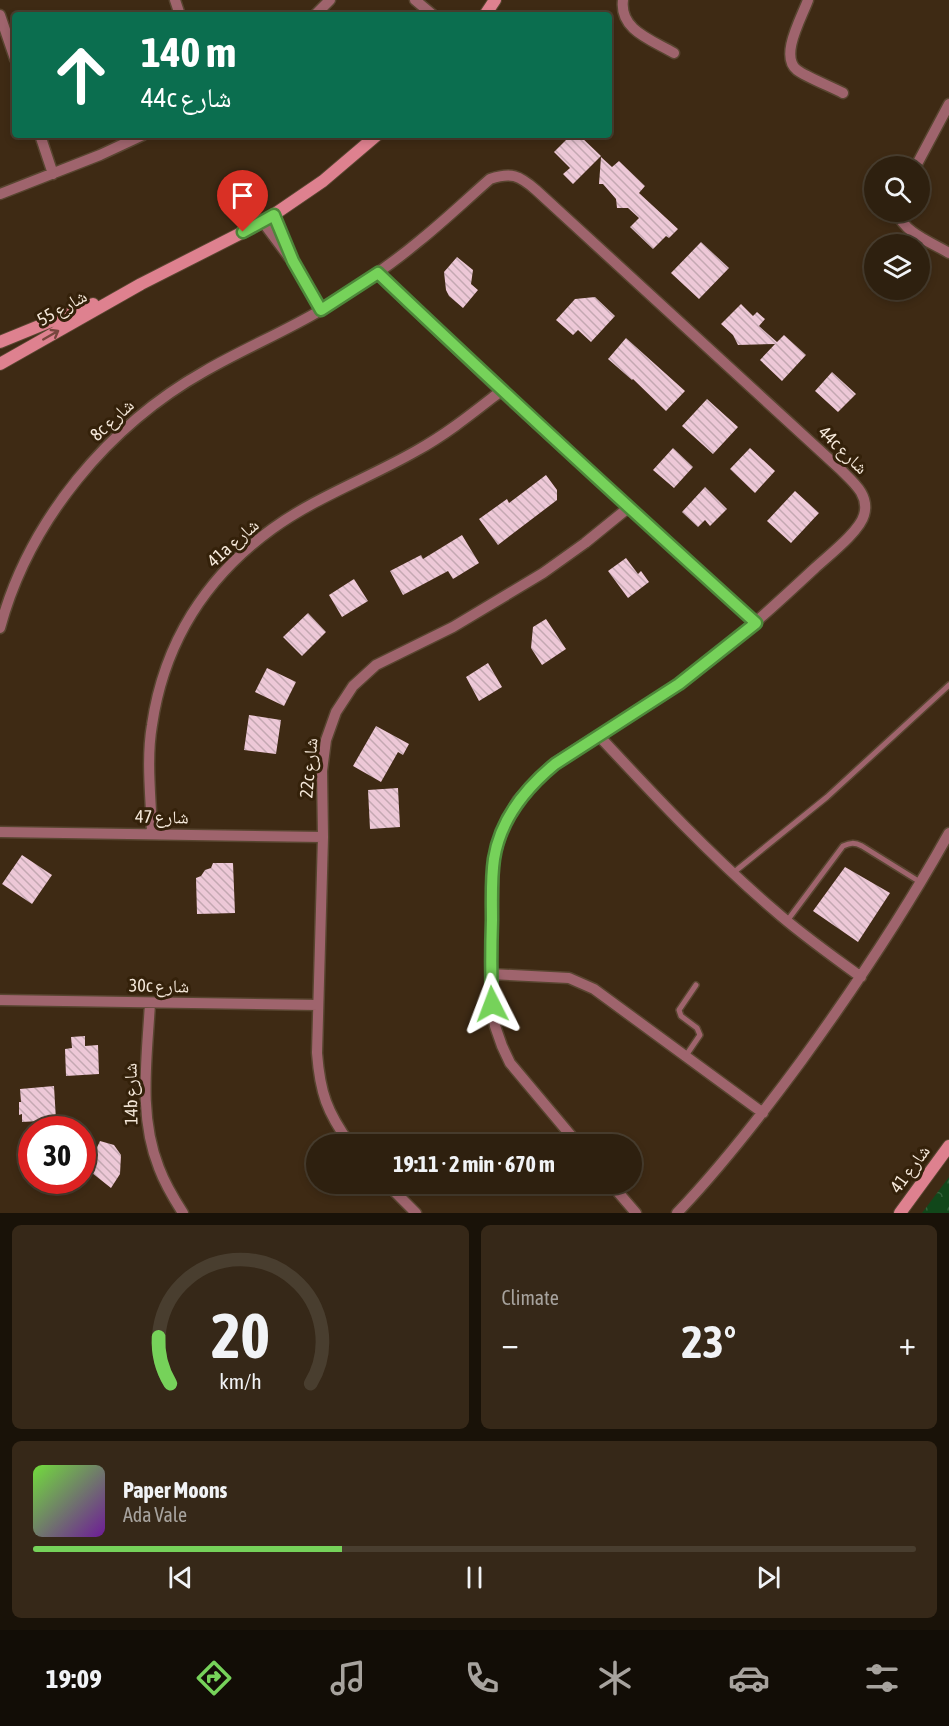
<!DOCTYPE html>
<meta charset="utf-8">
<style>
:root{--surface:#2e200f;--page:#362818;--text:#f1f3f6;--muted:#a7a39e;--line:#493e2f;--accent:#76d25a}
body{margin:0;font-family:"Asap Condensed","Noto Naskh Arabic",sans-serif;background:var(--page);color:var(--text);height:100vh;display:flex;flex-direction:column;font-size:22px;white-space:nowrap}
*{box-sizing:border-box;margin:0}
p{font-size:20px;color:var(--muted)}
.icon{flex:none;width:33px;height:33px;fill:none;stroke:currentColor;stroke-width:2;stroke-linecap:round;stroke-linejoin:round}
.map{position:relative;height:1213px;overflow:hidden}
.details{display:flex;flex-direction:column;gap:12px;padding:12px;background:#191208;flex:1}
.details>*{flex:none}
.top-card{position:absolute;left:12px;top:12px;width:600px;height:126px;border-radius:6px;box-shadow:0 3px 9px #0003,0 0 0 2px var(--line);background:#0b6e4f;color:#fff;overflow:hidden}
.controls{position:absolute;left:864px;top:156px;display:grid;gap:12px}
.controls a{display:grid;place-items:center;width:66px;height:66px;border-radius:50%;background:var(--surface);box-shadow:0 3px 9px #0003,0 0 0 2px var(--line);font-size:30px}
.speed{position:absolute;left:18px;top:1116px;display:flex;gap:12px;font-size:30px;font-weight:700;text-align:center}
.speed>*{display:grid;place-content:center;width:78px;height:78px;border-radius:50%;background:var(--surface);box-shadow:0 3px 9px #0003,0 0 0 2px var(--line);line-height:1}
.speed .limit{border:9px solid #d22;background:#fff;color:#111}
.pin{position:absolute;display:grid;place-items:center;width:51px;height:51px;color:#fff;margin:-62px -26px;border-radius:50% 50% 50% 0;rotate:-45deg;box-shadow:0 0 6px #0007}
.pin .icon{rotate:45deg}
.me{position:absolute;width:66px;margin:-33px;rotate:357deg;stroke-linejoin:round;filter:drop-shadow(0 0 4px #0008)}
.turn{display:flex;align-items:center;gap:21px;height:126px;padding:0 30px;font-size:27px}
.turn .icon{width:78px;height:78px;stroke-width:2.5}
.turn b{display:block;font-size:42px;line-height:51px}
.big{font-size:45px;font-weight:700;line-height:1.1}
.details .card{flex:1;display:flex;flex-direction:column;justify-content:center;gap:9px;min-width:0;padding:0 21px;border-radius:9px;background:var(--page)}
.details .dial{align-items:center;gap:0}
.dial svg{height:156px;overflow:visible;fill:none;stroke:var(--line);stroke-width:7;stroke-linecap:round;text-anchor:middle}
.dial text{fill:var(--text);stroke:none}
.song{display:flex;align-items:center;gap:18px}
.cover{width:72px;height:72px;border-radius:9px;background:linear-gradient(135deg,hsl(100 70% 55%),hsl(280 70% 35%))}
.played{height:6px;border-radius:3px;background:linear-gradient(90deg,var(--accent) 35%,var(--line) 35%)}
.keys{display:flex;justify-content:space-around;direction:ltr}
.heat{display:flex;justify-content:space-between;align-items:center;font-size:33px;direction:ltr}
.details .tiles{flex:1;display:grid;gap:12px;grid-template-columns:1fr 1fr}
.card:last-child{grid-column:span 2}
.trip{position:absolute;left:306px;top:1134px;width:336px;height:60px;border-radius:30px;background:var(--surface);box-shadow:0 3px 9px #0003,0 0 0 2px var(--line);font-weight:700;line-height:60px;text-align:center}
.tabs{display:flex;height:96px;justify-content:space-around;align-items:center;background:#120d06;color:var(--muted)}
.tabs .icon{width:42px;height:42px}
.tabs .active{color:var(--accent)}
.tabs b{font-size:27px;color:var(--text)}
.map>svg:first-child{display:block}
</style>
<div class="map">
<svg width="949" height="1213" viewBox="0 0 949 1213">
<defs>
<pattern id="forest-crowns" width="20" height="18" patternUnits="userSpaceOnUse" patternTransform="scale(1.5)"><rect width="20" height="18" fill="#11471a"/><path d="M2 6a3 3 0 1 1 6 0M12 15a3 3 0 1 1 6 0" fill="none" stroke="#34623b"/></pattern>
<pattern id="building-back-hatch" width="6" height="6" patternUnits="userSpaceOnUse" patternTransform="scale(1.5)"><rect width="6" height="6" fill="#edc8d7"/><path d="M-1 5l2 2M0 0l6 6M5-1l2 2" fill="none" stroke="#c4a8b2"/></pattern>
</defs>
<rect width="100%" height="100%" fill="#3e2a14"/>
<path fill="url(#forest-crowns)" d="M949 1177V1213H922Z"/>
<path fill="url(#building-back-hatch)" d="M571 135H579L601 156 573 184 563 174 570 168 554 152Z
M601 157 612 167 619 161 645 186 639 193 678 229 669 238 666 236 653 249 630 227 639 218 628 208H617L616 199 603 184H599Z
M701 242 729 268 699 299 671 273Z
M457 257 473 270 471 284 478 290 463 308 449 296 446 290 444 272Z
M595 297 615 316 591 342 578 330 573 335 556 320 575 299Z
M741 304 753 316 757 312 765 319 759 326 777 342 784 335 806 355 782 381 760 360 775 344 738 345 733 335 721 324Z
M626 338 685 391 666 411 633 379 632 380 608 359Z
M832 372 856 394 838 412 815 391Z
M707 399 738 427 713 454 682 426Z
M673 448 693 467 674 488 653 470Z
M750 448 775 471 755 493 730 469Z
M546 475 557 490V500L498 545 479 519 507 499 509 503Z
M705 487 727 509 710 526 705 520 698 527 682 512Z
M795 491 819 513 791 543 767 521Z
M462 535 479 563 453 579 448 571 403 595 390 571 421 555 423 559Z
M626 558 638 574 641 571 649 582 628 598 608 571Z
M354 579 368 601 342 617 329 595Z
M308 613 326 632 302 656 283 637Z
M546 619 566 649 542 665 531 648 533 627Z
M488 663 502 687 479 701 466 677Z
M267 668 296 682 284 706 255 692Z
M249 715 281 720 276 754 244 750Z
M376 726 409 744 403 755 398 752 381 782 353 766Z
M398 788 400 827 370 829 368 790Z
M22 855 52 875 32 904 2 884Z
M213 863H233L235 913 197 914 196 878 201 876 205 870 211 868Z
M845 867 890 893 858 942 813 911Z
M85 1036V1046L98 1045 99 1074 66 1076 65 1049 72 1048 71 1037Z
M54 1086 56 1120 22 1122V1114L19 1115V1102H21L20 1089Z
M100 1141 114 1145 121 1155 120 1174 111 1188 87 1169Z"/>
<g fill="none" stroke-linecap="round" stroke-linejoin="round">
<g stroke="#584530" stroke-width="8">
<path id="lane" d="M733 873 827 797 949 685
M787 921 843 846C850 843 854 842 862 846L920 882
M685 1057 700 1035 697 1028 681 1016 679 1010 696 985"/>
</g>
<g stroke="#584530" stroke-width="13">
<path id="street" d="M175 0 180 15
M415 0 433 15
M623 0C619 30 652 40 674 53
M808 0C802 17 779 56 797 70 806 77 832 87 843 93
M0 15 15 59
M315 15 330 0
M40 135 53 174
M916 166 949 104
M0 194 100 155 143 135
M897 212C904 233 931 242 949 253
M274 215 293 261 321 310
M263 222 289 257
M378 274 501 391 756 623
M0 628C29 520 109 425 205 371 243 349 284 332 321 310 355 289 388 267 418 242 443 222 466 200 490 179 511 172 519 175 536 190L840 469C853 482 870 495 864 515 860 531 828 556 815 568 771 609 727 649 679 684 639 712 596 736 555 763L538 778 518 800 504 825 494 857 491 974 492 1004 495 1026 502 1046 510 1063 578 1144
M599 736C655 796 711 856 774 910 801 934 831 955 861 977
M0 832 323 837
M152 834C151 798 146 760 152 725 164 643 206 577 272 529 316 497 369 478 416 451 447 434 474 412 501 391
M491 974 569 978 594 989 763 1113
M0 1000 318 1005
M150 1003C147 1058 138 1116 159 1168 165 1184 174 1199 183 1213
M350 1144C327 1112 320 1093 317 1053L323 837 322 771 326 740 336 712 353 686 376 665 453 627 543 573 585 543 628 508
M387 1184 416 1213
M611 1184 636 1213
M677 1213C723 1165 763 1113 802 1060 855 987 905 912 949 833"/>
</g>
<g stroke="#584530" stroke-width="14">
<path id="secondary" d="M485 15 495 0
M0 342 93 304
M0 364 141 284 263 222 323 181 377 135
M900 1213 949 1146"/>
</g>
<use href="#lane" stroke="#9f646d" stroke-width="5"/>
<use href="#street" stroke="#9f646d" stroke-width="10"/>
<use href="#secondary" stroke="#de818f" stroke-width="12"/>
</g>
<defs><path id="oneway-shaft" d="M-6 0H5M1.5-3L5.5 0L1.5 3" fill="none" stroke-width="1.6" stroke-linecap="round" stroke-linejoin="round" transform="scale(1.5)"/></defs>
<use stroke="#78473f" href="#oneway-shaft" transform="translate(51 335) rotate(-30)"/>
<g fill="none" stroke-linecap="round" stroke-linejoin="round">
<g stroke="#4d883a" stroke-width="15">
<path id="route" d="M243 232 274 215 293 261 321 310 378 273C503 392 629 508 756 623L679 684 555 764C526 788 500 820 494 859 491 879 492 900 492 920 491 948 491 976 492 1004"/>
</g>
<use href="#route" stroke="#76d25a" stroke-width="10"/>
</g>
<g text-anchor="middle" stroke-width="6" stroke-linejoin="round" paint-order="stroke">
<g font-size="18" fill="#f5e8da" stroke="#34210a">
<text transform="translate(62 308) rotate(-30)" y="6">شارع 55</text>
<text transform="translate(112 420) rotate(-43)" y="6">8c شارع</text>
<text transform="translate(843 450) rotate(44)" y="6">44c شارع</text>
<text transform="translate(233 543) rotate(-42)" y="6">41a شارع</text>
<text transform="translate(309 768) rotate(-85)" y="6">22c شارع</text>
<text transform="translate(162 817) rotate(1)" y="6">شارع 47</text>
<text transform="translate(159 986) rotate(1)" y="6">30c شارع</text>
<text transform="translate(131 1094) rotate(-91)" y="6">14b شارع</text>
<text transform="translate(910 1169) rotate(-54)" y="6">شارع 41</text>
</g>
</g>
</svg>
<div class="controls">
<a><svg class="icon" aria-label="search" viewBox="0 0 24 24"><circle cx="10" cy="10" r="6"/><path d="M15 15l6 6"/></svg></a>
<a><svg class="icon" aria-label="layers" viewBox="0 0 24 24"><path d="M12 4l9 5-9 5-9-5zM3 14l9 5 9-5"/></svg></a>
</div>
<div class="speed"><div class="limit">30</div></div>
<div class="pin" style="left:243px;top:232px;background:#d93025"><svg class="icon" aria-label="arrive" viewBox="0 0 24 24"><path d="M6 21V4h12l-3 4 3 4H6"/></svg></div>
<svg class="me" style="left:492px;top:1004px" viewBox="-20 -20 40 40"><path d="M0-17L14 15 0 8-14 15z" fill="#76d25a" stroke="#fff" stroke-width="4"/></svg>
<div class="trip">19:11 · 2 min · 670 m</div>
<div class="top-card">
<div class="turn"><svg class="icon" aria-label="ahead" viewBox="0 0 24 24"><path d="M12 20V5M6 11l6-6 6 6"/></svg><div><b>140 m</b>44c شارع</div></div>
</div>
</div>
<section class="details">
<div class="tiles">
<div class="card dial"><svg viewBox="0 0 100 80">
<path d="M14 69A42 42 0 1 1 86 69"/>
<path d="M14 69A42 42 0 0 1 8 45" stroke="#76d25a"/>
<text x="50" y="56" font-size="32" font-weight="700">20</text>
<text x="50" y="72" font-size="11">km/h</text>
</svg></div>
<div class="card"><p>Climate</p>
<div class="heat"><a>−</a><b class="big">23°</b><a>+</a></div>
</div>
<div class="card">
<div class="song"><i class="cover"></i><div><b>Paper Moons</b><p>Ada Vale</p></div></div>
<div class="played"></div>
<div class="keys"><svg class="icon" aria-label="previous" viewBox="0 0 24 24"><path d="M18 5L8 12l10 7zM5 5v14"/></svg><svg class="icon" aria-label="pause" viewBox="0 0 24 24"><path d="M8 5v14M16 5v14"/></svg><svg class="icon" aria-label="next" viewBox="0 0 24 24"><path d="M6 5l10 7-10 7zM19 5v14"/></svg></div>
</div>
</div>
</section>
<nav class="tabs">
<b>19:09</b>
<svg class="icon active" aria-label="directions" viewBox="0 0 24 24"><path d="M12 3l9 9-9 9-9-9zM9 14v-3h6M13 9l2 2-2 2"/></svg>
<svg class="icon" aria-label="music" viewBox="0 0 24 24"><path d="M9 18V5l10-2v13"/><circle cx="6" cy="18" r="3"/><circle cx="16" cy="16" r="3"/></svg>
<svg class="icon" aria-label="phone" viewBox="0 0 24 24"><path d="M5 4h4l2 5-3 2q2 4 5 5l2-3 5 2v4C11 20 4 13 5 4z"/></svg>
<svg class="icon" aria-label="climate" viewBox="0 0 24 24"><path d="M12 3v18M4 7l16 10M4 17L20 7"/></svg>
<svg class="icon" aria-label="car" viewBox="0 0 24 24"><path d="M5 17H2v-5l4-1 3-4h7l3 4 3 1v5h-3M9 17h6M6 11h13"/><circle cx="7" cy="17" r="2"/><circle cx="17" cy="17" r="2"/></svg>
<svg class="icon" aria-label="filters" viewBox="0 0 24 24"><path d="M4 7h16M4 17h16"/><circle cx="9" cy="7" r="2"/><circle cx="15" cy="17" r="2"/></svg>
</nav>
